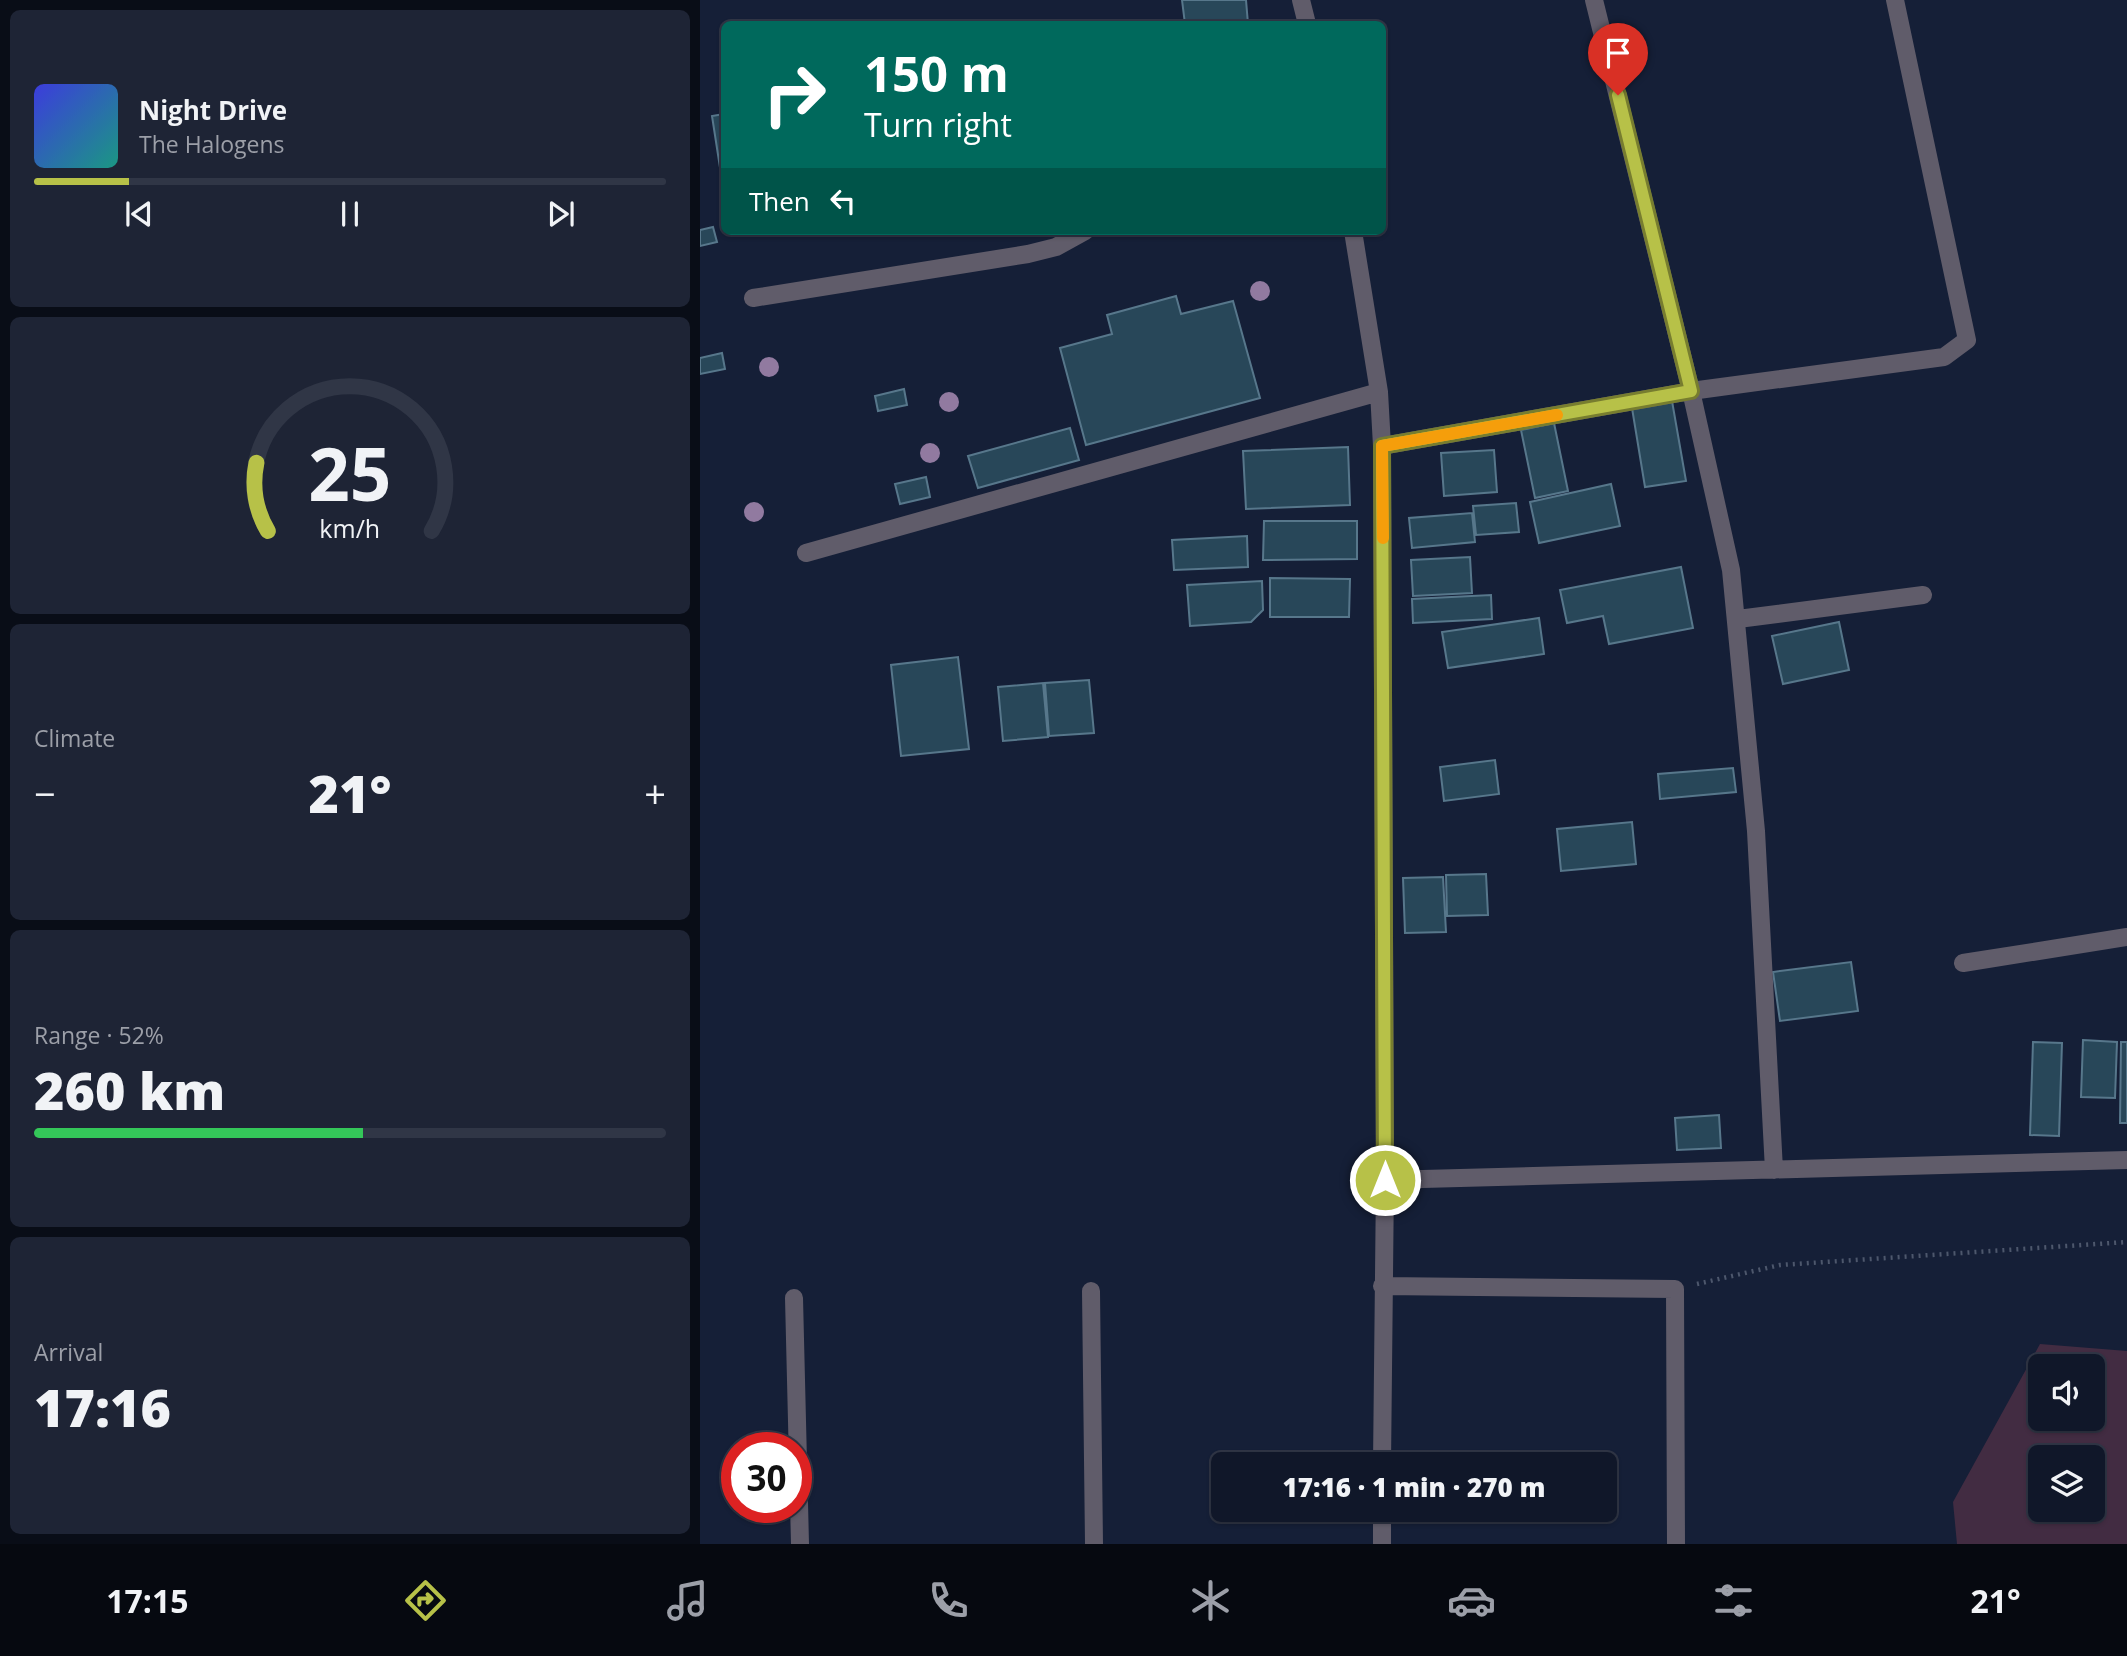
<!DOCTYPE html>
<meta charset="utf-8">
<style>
:root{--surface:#101729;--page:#1e2435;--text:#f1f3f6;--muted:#9c9fa8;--line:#303646;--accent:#b7c148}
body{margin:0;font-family:"Open Sans",sans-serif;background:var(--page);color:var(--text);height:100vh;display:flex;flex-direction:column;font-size:26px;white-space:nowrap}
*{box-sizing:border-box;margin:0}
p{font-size:23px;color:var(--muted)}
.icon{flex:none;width:38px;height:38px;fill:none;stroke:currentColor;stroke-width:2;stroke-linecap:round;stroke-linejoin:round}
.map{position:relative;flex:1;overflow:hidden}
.drawer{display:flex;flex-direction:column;gap:10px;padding:10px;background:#090d17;width:700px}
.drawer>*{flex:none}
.banner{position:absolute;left:21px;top:21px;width:665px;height:214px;border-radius:10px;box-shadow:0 2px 5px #0004,0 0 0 2px var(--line);background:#00695c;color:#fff;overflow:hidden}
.buttons{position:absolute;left:1328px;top:1354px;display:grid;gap:14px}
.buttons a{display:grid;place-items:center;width:77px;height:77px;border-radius:10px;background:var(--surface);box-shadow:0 2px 5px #0004,0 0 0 2px var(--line);font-size:35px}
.speed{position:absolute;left:21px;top:1432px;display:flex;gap:14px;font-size:35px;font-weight:700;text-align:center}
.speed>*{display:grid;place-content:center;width:91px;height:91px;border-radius:50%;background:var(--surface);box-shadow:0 2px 5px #0004,0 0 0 2px var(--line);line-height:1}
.speed .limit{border:10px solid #d22;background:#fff;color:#111}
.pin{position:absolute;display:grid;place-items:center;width:60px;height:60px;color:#fff;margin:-72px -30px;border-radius:50% 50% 50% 0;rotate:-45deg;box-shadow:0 0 7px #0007}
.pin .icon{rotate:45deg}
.me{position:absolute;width:77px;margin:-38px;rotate:0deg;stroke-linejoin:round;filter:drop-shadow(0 0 5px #0008)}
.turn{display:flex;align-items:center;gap:24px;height:147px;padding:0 28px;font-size:32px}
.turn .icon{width:91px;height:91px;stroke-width:2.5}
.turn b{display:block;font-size:49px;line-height:60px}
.then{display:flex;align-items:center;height:66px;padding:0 28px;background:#0003;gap:14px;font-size:26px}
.big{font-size:52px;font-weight:800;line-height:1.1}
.drawer .widget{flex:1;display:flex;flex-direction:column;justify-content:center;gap:10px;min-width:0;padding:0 24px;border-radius:10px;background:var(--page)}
.drawer .dial{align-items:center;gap:0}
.dial svg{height:182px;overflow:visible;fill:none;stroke:var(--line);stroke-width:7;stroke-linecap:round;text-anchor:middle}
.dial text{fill:var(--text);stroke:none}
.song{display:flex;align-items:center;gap:21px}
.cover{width:84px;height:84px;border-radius:10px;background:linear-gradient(135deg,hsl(240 70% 55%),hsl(170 70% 35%))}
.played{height:7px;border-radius:4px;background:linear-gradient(90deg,var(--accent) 15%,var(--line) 15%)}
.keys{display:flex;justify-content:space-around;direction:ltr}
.heat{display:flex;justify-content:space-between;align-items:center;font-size:38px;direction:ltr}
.charge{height:10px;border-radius:5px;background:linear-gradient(90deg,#34c759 52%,var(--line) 0)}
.trip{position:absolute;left:511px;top:1452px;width:406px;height:70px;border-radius:10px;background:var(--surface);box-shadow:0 2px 5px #0004,0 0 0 2px var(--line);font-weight:800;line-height:70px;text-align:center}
.menu{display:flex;height:112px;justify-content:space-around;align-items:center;background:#060910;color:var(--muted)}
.menu .icon{width:49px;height:49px}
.menu .active{color:var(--accent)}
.menu b{font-size:32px;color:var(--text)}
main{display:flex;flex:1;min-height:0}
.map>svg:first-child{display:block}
</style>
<main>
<section class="drawer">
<div class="widget">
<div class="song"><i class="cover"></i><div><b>Night Drive</b><p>The Halogens</p></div></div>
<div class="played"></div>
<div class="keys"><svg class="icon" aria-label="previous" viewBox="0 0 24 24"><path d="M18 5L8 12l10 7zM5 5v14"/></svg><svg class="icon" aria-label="pause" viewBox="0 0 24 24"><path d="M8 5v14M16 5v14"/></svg><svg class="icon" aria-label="next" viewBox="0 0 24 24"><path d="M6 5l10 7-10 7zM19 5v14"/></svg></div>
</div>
<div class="widget dial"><svg viewBox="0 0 100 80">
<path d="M14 69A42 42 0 1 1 86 69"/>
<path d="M14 69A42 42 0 0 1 9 39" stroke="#b7c148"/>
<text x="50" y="56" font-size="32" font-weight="700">25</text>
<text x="50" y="72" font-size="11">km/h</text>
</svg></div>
<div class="widget"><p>Climate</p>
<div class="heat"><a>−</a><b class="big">21°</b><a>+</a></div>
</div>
<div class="widget"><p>Range · 52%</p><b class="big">260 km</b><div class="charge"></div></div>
<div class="widget"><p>Arrival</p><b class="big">17:16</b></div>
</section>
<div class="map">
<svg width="1427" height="1544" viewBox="0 0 1427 1544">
<rect width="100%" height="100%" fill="#151f37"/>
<path fill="#422c42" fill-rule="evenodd" d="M1340 1344 1427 1351V1544H1257L1253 1502ZM1340 1367H1393V1419H1340ZM1340 1458H1393V1510H1340Z"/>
<path fill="#284759" stroke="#57778b" stroke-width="2" d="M482 0H546L548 24H485Z
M24 114V187H23L12 116Z
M13 227 17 242 0 246V230Z
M476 296 481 314 533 301 560 398 386 445 360 348 412 334 407 315Z
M22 353 25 369 0 374V358Z
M204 389 207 405 178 411 175 396Z
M972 401 986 481 945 487 932 408Z
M854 423 868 491 835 498 821 430Z
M370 428 379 460 278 488 268 456Z
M648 447 650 505 546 509 543 451Z
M794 450 797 492 744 496 741 453Z
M226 477 230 497 200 504 195 484Z
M911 484 920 526 839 543 830 502Z
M816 503 819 532 776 535 773 506Z
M772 513 775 542 712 548 709 518Z
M564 521H657V559L563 560Z
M547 536 548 567 474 570 472 540Z
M770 557 772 593 713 596 711 560Z
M981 567 993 628 909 644 903 616 867 623 860 590Z
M570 578 650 579 649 617H570Z
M562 581 563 610 551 622 490 626 487 585Z
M791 595 792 619 713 623 712 599Z
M839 618 844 654 748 668 742 632Z
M1139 622 1149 670 1083 684 1072 636Z
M258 657 269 749 201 756 191 665Z
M389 680 394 733 349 736 345 683Z
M343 683 348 737 303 741 298 687Z
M795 760 799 794 744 801 740 767Z
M1033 768 1036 792 960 799 958 774Z
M932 822 936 864 861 871 857 829Z
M786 874 788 915 747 916 746 875Z
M743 877 746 932 705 933 703 878Z
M1151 962 1158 1011 1080 1021 1073 972Z
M1383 1040 1417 1042 1415 1098 1381 1097Z
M1333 1042 1362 1043 1359 1136 1330 1135Z
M1421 1042H1427V1123H1420Z
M1019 1115 1021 1148 977 1150 975 1118Z"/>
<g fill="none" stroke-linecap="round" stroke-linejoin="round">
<path stroke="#4d576c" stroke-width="4.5" stroke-dasharray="2 5" stroke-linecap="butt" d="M997 1284 1080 1265 1427 1242"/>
<path stroke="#605c6a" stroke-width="18" d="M601 0 607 24
M894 0 991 391 1031 570 1056 831 1074 1170
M653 231 679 392 682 446 685 1180 682 1465
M53 298 328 254 356 247 385 231
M682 446 991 391 1244 357 1267 340 1195 0
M106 553 679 392
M1038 619 1223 595
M1263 963 1427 937
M685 1180 1427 1160
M682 1286 975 1289 976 1544
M391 1291 394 1544
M94 1298 100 1544
M682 1510V1544"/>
</g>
<g fill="#917aa0">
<circle cx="560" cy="291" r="10"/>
<circle cx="69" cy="367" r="10"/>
<circle cx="249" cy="402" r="10"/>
<circle cx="230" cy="453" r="10"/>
<circle cx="54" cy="512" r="10"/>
</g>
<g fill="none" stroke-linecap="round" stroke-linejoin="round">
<g stroke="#777d2f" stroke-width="18">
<path id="route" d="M685 1180 682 446 991 391 918 95"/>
</g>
<use href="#route" stroke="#b7c148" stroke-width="12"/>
<path stroke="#f59e0b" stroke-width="12" d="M683 538 682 446 857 415"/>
</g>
</svg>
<div class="buttons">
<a><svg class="icon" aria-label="sound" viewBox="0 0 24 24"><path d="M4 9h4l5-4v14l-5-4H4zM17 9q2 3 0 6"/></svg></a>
<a><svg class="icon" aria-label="layers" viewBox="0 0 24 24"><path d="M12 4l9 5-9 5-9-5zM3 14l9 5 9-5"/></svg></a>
</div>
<div class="speed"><div class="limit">30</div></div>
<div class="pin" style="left:918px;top:95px;background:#d93025"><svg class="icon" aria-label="arrive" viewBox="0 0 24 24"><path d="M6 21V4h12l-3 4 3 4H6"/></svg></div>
<svg class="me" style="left:685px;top:1180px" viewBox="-20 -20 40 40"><circle r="17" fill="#b7c148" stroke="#fff" stroke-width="3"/><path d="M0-11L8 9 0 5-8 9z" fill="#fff"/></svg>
<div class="trip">17:16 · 1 min · 270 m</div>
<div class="banner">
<div class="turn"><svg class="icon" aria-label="right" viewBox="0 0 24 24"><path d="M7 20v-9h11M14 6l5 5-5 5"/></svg><div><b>150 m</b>Turn right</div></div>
<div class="then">Then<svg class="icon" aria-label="left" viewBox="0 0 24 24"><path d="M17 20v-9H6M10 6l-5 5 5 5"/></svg></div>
</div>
</div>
</main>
<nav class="menu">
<b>17:15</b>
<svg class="icon active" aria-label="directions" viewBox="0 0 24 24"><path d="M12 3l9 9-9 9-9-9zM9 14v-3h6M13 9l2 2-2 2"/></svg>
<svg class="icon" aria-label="music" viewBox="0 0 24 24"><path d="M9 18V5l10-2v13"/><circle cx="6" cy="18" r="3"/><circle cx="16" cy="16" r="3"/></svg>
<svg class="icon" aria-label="phone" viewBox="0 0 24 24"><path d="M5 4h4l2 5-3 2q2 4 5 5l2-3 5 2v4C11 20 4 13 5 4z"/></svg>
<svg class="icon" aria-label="climate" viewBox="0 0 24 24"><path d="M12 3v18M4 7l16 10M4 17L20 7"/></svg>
<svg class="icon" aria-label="car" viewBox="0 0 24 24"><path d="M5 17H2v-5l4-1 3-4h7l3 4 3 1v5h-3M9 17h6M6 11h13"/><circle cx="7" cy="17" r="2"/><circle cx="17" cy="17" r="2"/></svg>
<svg class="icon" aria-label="filters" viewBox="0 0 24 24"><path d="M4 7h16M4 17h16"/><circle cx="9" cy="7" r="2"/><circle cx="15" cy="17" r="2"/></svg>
<b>21°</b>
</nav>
